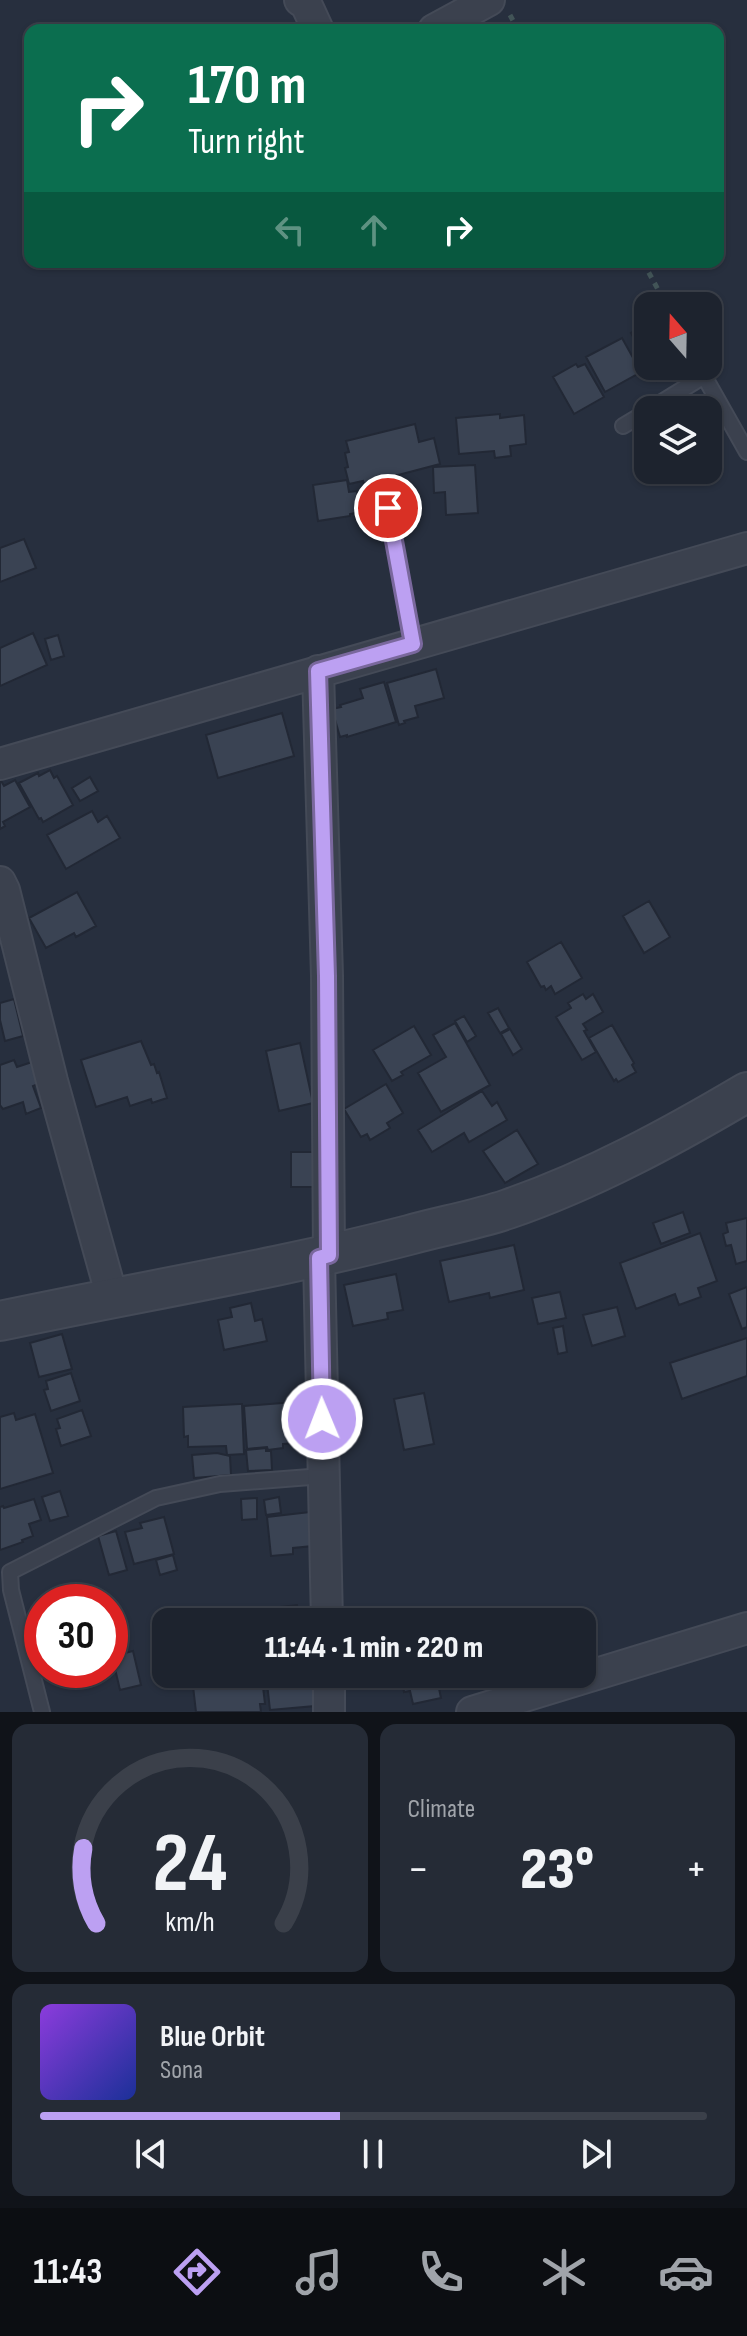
<!DOCTYPE html>
<meta charset="utf-8">
<style>
:root{--surface:#1d232e;--page:#252b36;--text:#f1f3f6;--muted:#a0a4aa;--line:#3b404a;--accent:#bca0f2}
body{margin:0;font-family:"Sofia Sans Condensed",sans-serif;background:var(--page);color:var(--text);height:100vh;display:flex;flex-direction:column;font-size:30px;white-space:nowrap}
*{box-sizing:border-box;margin:0}
p{font-size:26px;color:var(--muted)}
.icon{flex:none;width:44px;height:44px;fill:none;stroke:currentColor;stroke-width:2;stroke-linecap:round;stroke-linejoin:round}
.map{position:relative;height:1712px;overflow:hidden}
.drawer{display:flex;flex-direction:column;gap:12px;padding:12px;background:#101319;flex:1}
.drawer>*{flex:none}
.banner{position:absolute;left:24px;top:24px;width:700px;height:244px;border-radius:16px;box-shadow:0 2px 6px #0004,0 0 0 2px var(--line);background:#0b6e4f;color:#fff;overflow:hidden}
.needle{width:52px;rotate:340deg}
.controls{position:absolute;left:634px;top:292px;display:grid;gap:16px}
.controls a{display:grid;place-items:center;width:88px;height:88px;border-radius:16px;background:var(--surface);box-shadow:0 2px 6px #0004,0 0 0 2px var(--line);font-size:40px}
.speed{position:absolute;left:24px;top:1584px;display:flex;gap:16px;font-size:40px;font-weight:700;text-align:center}
.speed>*{display:grid;place-content:center;width:104px;height:104px;border-radius:50%;background:var(--surface);box-shadow:0 2px 6px #0004,0 0 0 2px var(--line);line-height:1}
.speed .limit{border:12px solid #d22;background:#fff;color:#111}
.pin{position:absolute;display:grid;place-items:center;width:68px;height:68px;color:#fff;margin:-34px;border:4px solid #fff;border-radius:50%;box-shadow:0 2px 8px #0007}
.me{position:absolute;width:88px;margin:-44px;rotate:359deg;stroke-linejoin:round;filter:drop-shadow(0 0 6px #0008)}
.turn{display:flex;align-items:center;gap:28px;height:168px;padding:0 32px;font-size:36px}
.turn .icon{width:104px;height:104px;stroke-width:2.5}
.turn b{display:block;font-size:56px;line-height:68px}
.lanes{display:flex;align-items:center;height:76px;padding:0 32px;background:#0003;justify-content:center;gap:40px;direction:ltr}
.lanes .off{opacity:.35}
.big{font-size:60px;font-weight:800;line-height:1.1}
.drawer .widget{flex:1;display:flex;flex-direction:column;justify-content:center;gap:12px;min-width:0;padding:0 28px;border-radius:16px;background:var(--page)}
.drawer .dial{align-items:center;gap:0}
.dial svg{height:208px;overflow:visible;fill:none;stroke:var(--line);stroke-width:7;stroke-linecap:round;text-anchor:middle}
.dial text{fill:var(--text);stroke:none}
.song{display:flex;align-items:center;gap:24px}
.cover{width:96px;height:96px;border-radius:12px;background:linear-gradient(135deg,hsl(270 70% 55%),hsl(230 70% 35%))}
.played{height:8px;border-radius:4px;background:linear-gradient(90deg,var(--accent) 45%,var(--line) 45%)}
.keys{display:flex;justify-content:space-around;direction:ltr}
.heat{display:flex;justify-content:space-between;align-items:center;font-size:44px;direction:ltr}
.drawer .tiles{flex:1;display:grid;gap:12px;grid-template-columns:1fr 1fr}
.widget:last-child{grid-column:span 2}
.trip{position:absolute;left:152px;top:1608px;width:444px;height:80px;border-radius:16px;background:var(--surface);box-shadow:0 2px 6px #0004,0 0 0 2px var(--line);font-weight:800;line-height:80px;text-align:center}
.tab-bar{display:flex;height:128px;justify-content:space-around;align-items:center;background:#0c0e12;color:var(--muted)}
.tab-bar .icon{width:56px;height:56px}
.tab-bar .on{color:var(--accent)}
.tab-bar b{font-size:36px;color:var(--text)}
.map>svg:first-child{display:block}
</style>
<div class="map">
<svg width="747" height="1712" viewBox="0 0 747 1712">
<rect width="100%" height="100%" fill="#272f3e"/>
<path fill="#3a4353" stroke="#222835" stroke-width="2" d="M648 324V364L631 333Z
M622 338 641 372 605 392 586 357Z
M576 364 578 367 585 364 604 397 574 414 553 377Z
M649 366H684L657 381Z
M500 414V418L524 415 526 444 510 446 511 456 495 458 494 451 459 454 456 418Z
M415 424 419 442 434 438 440 464 364 484 363 481 349 484 345 468 348 467 345 453 349 452 346 441Z
M475 465 478 513 446 515 445 492 434 493 433 467Z
M347 480 349 492 357 491 360 512 350 514V516L318 521 313 485Z
M24 539 36 568 0 582V548Z
M33 633 47 665 0 686V648Z
M58 635 64 656 51 660 45 639Z
M436 669 444 698 415 706 418 717 404 721 405 723 399 725 387 683Z
M384 682 396 722 347 737V735L340 737 332 709 341 707 340 705 363 698 360 689Z
M282 713 294 756 218 778 206 735Z
M50 770 54 778 57 776 73 805 43 822 41 818 39 819 19 783 38 773 39 776Z
M90 777 98 791 80 801 72 788Z
M0 779 4 786 15 780 30 807 3 822 5 826 0 829Z
M92 811 98 822 107 816 120 838 66 869 47 835Z
M77 892 96 926 76 937 74 933 46 948 29 918Z
M649 901 670 937 644 953 623 916Z
M561 942 582 978 555 994 551 986 546 990 544 986 541 987 527 962Z
M583 994 586 999 593 994 603 1012 583 1024 587 1030 584 1031 596 1052 582 1060 556 1017 571 1008 568 1003Z
M14 999 23 1036 5 1041 0 1020V1003Z
M498 1008 509 1028 500 1033 488 1013Z
M464 1016 476 1036 467 1042 455 1021Z
M455 1023 490 1085 441 1112 418 1073 446 1057 433 1035Z
M612 1025 634 1063 632 1065 636 1072 618 1082 616 1079 614 1081 589 1038Z
M414 1026 431 1055 401 1072 403 1075 392 1081 373 1050Z
M510 1029 522 1049 513 1055 501 1034Z
M141 1041 151 1065 154 1064 157 1073 159 1072 167 1098 152 1103 151 1099 130 1106 127 1097 96 1107 81 1060Z
M300 1043 313 1103 279 1111 266 1051Z
M14 1060 17 1067 35 1061 43 1082 33 1086 41 1108 26 1114 23 1102 3 1109 0 1105V1065Z
M386 1084 403 1113 387 1123 390 1128 370 1140 367 1134 361 1137 344 1109Z
M482 1091 492 1106 497 1102 507 1120 469 1142 464 1133 432 1152 418 1130Z
M517 1130 538 1164 505 1183 483 1151Z
M291 1152H321L320 1187H291Z
M683 1212 690 1233 661 1244 653 1223Z
M747 1218V1261L736 1264 731 1245 726 1246 723 1234 728 1232 726 1223Z
M700 1233 717 1281 698 1288 701 1297 679 1305 675 1294 636 1309 620 1263Z
M514 1245 524 1290 490 1298 489 1293 449 1302 440 1261Z
M396 1274 403 1310 387 1313 388 1319 353 1326 344 1285Z
M747 1287V1327L742 1329 729 1294Z
M560 1292 566 1318 538 1324 532 1298Z
M251 1303 255 1321 262 1319 267 1341 224 1350 218 1320 232 1317 230 1308Z
M617 1307 625 1336 592 1346 583 1315Z
M563 1326 567 1352 558 1354 553 1328Z
M62 1334 72 1369 39 1377 30 1343Z
M747 1338V1376L682 1399 670 1363Z
M71 1373 80 1401 51 1411 44 1390 48 1389 46 1381Z
M424 1393 434 1444 404 1450 394 1399Z
M295 1402 298 1443 283 1444V1448L268 1450 267 1447 247 1449 244 1406Z
M240 1404H242L244 1454 227 1455 226 1446 188 1447V1436L184 1437 183 1407Z
M82 1410 91 1436 61 1446 56 1429 60 1428 57 1419Z
M14 1413 16 1420 35 1414 53 1473 0 1489V1417Z
M266 1448V1451H271L272 1470 248 1471 246 1450Z
M217 1453 230 1456 231 1475 194 1478 192 1455Z
M60 1491 68 1516 50 1521 42 1497Z
M279 1497 281 1513 266 1515 264 1500Z
M257 1498V1519L242 1520 241 1499Z
M34 1499 41 1520 29 1524 33 1536 22 1540 23 1542 0 1550V1507L3 1506 4 1508Z
M310 1512 313 1546 293 1548V1554L271 1556 267 1517Z
M164 1517 174 1554 134 1564 125 1532 142 1528 140 1523Z
M116 1531 127 1570 109 1575 98 1536Z
M173 1555 177 1570 160 1575 156 1560Z
M297 1605 299 1622H254L253 1610Z
M133 1651 141 1685 120 1690 112 1656Z
M266 1674H312L315 1706 270 1710Z
M430 1674H436L441 1698 413 1704 410 1691 404 1692 402 1680Z
M262 1678 265 1704H260L261 1712H196L193 1686Z"/>
<g fill="none" stroke-linecap="round" stroke-linejoin="round">
<g stroke="#444a57" stroke-width="18">
<path id="service" d="M649 410 704 376 747 452
M623 426 648 411
M388 508 413 644
M42 1712 11 1590 10 1572 156 1498 220 1484 323 1476"/>
</g>
<g stroke="#444a57" stroke-width="34">
<path id="minor" d="M300 0 306 4 318 30
M434 30 489 0
M318 671 327 976 329 1255
M0 764 747 548
M0 882 4 890 52 1081 112 1297
M319 1258 327 1622
M329 1674V1712
M472 1712 747 1628"/>
</g>
<g stroke="#444a57" stroke-width="42">
<path id="tertiary" d="M0 1321C136 1292 274 1270 409 1235 441 1226 476 1220 508 1209 592 1180 671 1137 747 1092"/>
</g>
<path stroke="#425457" stroke-width="5" stroke-dasharray="6 6" stroke-linecap="butt" d="M510 15 518 30
M643 262 667 306"/>
<use href="#service" stroke="#3b414e" stroke-width="14"/>
<use href="#minor" stroke="#3b414e" stroke-width="30"/>
<use href="#tertiary" stroke="#3b414e" stroke-width="38"/>
</g>
<g fill="none" stroke-linecap="round" stroke-linejoin="round">
<g stroke="#7a689d" stroke-width="20">
<path id="route" d="M322 1419 319 1258 329 1255 327 976 318 671 413 644 388 508"/>
</g>
<use href="#route" stroke="#bca0f2" stroke-width="14"/>
</g>
</svg>
<div class="controls">
<a><svg class="needle" viewBox="-14 -14 28 28"><path d="M0-13l5 13h-10z" fill="#e53935"/><path d="M0 13l5-13h-10z" fill="#a0a4aa"/></svg></a>
<a><svg class="icon" aria-label="layers" viewBox="0 0 24 24"><path d="M12 4l9 5-9 5-9-5zM3 14l9 5 9-5"/></svg></a>
</div>
<div class="speed"><div class="limit">30</div></div>
<div class="pin" style="left:388px;top:508px;background:#d93025"><svg class="icon" aria-label="arrive" viewBox="0 0 24 24"><path d="M6 21V4h12l-3 4 3 4H6"/></svg></div>
<svg class="me" style="left:322px;top:1419px" viewBox="-20 -20 40 40"><circle r="17" fill="#bca0f2" stroke="#fff" stroke-width="3"/><path d="M0-11L8 9 0 5-8 9z" fill="#fff"/></svg>
<div class="trip">11:44 · 1 min · 220 m</div>
<div class="banner">
<div class="turn"><svg class="icon" aria-label="right" viewBox="0 0 24 24"><path d="M7 20v-9h11M14 6l5 5-5 5"/></svg><div><b>170 m</b>Turn right</div></div>
<div class="lanes"><svg class="icon off" aria-label="left" viewBox="0 0 24 24"><path d="M17 20v-9H6M10 6l-5 5 5 5"/></svg><svg class="icon off" aria-label="ahead" viewBox="0 0 24 24"><path d="M12 20V5M6 11l6-6 6 6"/></svg><svg class="icon" aria-label="right" viewBox="0 0 24 24"><path d="M7 20v-9h11M14 6l5 5-5 5"/></svg></div>
</div>
</div>
<section class="drawer">
<div class="tiles">
<div class="widget dial"><svg viewBox="0 0 100 80">
<path d="M14 69A42 42 0 1 1 86 69"/>
<path d="M14 69A42 42 0 0 1 9 40" stroke="#bca0f2"/>
<text x="50" y="56" font-size="32" font-weight="700">24</text>
<text x="50" y="72" font-size="11">km/h</text>
</svg></div>
<div class="widget"><p>Climate</p>
<div class="heat"><a>−</a><b class="big">23°</b><a>+</a></div>
</div>
<div class="widget">
<div class="song"><i class="cover"></i><div><b>Blue Orbit</b><p>Sona</p></div></div>
<div class="played"></div>
<div class="keys"><svg class="icon" aria-label="previous" viewBox="0 0 24 24"><path d="M18 5L8 12l10 7zM5 5v14"/></svg><svg class="icon" aria-label="pause" viewBox="0 0 24 24"><path d="M8 5v14M16 5v14"/></svg><svg class="icon" aria-label="next" viewBox="0 0 24 24"><path d="M6 5l10 7-10 7zM19 5v14"/></svg></div>
</div>
</div>
</section>
<nav class="tab-bar">
<b>11:43</b>
<svg class="icon on" aria-label="directions" viewBox="0 0 24 24"><path d="M12 3l9 9-9 9-9-9zM9 14v-3h6M13 9l2 2-2 2"/></svg>
<svg class="icon" aria-label="music" viewBox="0 0 24 24"><path d="M9 18V5l10-2v13"/><circle cx="6" cy="18" r="3"/><circle cx="16" cy="16" r="3"/></svg>
<svg class="icon" aria-label="phone" viewBox="0 0 24 24"><path d="M5 4h4l2 5-3 2q2 4 5 5l2-3 5 2v4C11 20 4 13 5 4z"/></svg>
<svg class="icon" aria-label="climate" viewBox="0 0 24 24"><path d="M12 3v18M4 7l16 10M4 17L20 7"/></svg>
<svg class="icon" aria-label="car" viewBox="0 0 24 24"><path d="M5 17H2v-5l4-1 3-4h7l3 4 3 1v5h-3M9 17h6M6 11h13"/><circle cx="7" cy="17" r="2"/><circle cx="17" cy="17" r="2"/></svg>
</nav>
